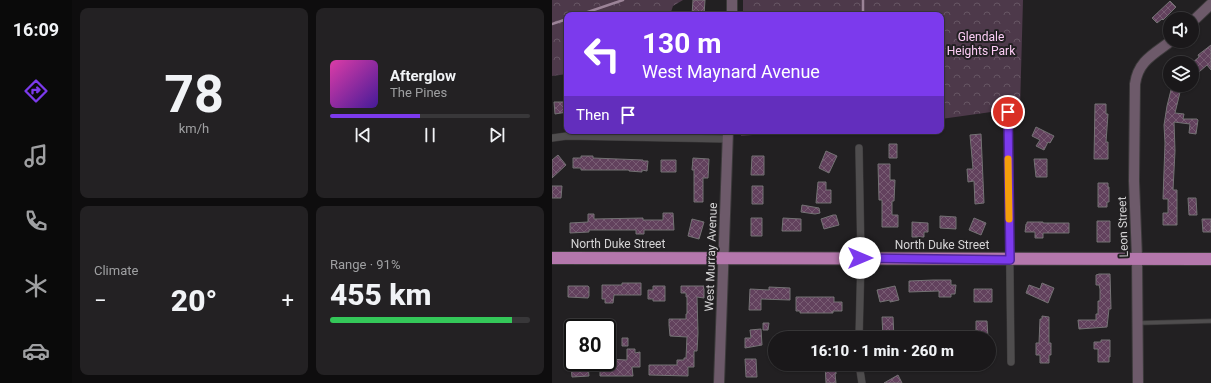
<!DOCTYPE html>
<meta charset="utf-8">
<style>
:root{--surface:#1a181a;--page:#232123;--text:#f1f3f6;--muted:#9fa0a2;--line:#383739;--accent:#7c3aed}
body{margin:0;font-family:Roboto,sans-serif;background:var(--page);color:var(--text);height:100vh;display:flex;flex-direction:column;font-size:15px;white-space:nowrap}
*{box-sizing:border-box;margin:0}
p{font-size:13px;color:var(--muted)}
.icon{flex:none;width:22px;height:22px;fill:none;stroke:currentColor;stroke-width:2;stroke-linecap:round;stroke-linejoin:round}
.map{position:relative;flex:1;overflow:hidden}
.details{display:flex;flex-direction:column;gap:8px;padding:8px;background:#0e0d0e;width:480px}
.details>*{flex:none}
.banner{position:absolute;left:12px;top:12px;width:380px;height:122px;border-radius:8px;box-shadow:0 1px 3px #0004,0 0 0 1px var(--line);background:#7c3aed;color:#fff;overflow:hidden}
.buttons{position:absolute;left:611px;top:12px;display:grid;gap:8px}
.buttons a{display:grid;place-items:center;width:36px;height:36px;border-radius:50%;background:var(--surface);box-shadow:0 1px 3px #0004,0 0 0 1px var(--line);font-size:20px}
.speed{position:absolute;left:12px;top:319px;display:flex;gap:8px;font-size:20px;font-weight:700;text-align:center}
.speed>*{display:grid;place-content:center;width:52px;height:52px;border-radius:50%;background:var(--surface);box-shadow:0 1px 3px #0004,0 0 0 1px var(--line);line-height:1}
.speed .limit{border:2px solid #111;border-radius:6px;background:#fff;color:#111}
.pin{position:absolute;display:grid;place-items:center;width:34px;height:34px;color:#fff;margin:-17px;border:2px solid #fff;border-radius:50%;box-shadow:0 1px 4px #0007}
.me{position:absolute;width:44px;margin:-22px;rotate:90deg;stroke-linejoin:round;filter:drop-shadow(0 0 3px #0008)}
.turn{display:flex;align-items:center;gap:14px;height:84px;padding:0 12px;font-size:18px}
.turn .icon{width:52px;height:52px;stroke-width:2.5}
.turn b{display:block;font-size:28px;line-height:34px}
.then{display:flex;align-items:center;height:38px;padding:0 12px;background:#0003;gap:8px;font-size:15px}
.big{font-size:30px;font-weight:800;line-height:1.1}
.details .card{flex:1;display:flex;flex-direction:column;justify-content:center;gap:6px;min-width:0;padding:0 14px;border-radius:8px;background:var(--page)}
.details .dial{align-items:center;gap:0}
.dial b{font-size:52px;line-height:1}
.song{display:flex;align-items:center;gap:12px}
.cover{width:48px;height:48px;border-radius:6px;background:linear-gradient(135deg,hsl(320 70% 55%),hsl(260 70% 35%))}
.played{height:4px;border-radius:2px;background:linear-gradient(90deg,var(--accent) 45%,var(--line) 45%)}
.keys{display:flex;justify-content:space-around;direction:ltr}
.heat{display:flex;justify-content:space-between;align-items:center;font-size:22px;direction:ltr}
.charge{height:6px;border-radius:3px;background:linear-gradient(90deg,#34c759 91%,var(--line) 0)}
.details .tiles{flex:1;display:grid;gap:8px;grid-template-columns:repeat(2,1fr)}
.trip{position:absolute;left:216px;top:331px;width:228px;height:40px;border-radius:20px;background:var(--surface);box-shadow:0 1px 3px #0004,0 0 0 1px var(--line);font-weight:800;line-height:40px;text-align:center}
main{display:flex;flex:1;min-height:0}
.tab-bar{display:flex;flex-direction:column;width:72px;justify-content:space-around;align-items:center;background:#0a0a0a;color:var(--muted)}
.tab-bar .icon{width:28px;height:28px}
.tab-bar .on{color:var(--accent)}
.tab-bar b{font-size:18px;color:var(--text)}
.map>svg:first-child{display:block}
</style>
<main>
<nav class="tab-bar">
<b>16:09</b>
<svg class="icon on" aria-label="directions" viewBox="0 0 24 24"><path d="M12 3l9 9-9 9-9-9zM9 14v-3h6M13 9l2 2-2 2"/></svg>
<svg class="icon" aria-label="music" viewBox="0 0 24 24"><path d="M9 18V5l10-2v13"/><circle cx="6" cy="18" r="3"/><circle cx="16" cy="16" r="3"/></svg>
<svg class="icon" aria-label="phone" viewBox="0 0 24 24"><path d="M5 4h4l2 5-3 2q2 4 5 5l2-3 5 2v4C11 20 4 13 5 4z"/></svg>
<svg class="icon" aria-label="climate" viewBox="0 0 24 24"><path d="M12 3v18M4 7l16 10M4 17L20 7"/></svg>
<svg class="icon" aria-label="car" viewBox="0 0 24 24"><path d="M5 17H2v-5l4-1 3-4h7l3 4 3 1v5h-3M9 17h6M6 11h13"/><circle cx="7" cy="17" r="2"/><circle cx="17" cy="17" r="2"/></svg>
</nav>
<section class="details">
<div class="tiles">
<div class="card dial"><b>78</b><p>km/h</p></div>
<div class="card">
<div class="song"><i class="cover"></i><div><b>Afterglow</b><p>The Pines</p></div></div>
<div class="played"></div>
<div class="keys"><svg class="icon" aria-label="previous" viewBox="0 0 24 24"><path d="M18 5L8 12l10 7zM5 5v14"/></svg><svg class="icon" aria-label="pause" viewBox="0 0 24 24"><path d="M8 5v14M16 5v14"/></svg><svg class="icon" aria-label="next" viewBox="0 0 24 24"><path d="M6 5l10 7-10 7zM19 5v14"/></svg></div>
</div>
<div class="card"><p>Climate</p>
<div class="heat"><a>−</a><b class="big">20°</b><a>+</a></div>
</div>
<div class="card"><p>Range · 91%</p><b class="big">455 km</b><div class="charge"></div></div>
</div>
</section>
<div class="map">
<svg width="659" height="383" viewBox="0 0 659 383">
<defs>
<pattern id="park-crowns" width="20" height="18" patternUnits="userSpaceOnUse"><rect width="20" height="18" fill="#4d394a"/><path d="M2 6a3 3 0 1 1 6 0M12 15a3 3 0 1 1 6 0" fill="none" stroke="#665563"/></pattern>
<pattern id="building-cross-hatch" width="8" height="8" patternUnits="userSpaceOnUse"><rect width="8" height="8" fill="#62415d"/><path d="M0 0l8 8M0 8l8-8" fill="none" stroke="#785c73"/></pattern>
</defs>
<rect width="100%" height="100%" fill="#222022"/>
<path fill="url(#park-crowns)" d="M0 0H131L121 6 118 15H15V74L0 76Z
M191 0H471L468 108 389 119V15H191Z
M189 131H250L189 136Z"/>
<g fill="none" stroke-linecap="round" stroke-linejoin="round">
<path stroke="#9b8397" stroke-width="2.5" d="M311 0V15
M27 15 71 0
M0 24 15 19"/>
</g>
<path fill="url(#building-cross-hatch)" stroke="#747274" d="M141 0H153L152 15H140Z
M618 1 624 7 611 20 610 19 605 23 600 18Z
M659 45V70L655 65 640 78V63L647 57 646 55Z
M620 86 629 88 623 113 632 114 631 119H645L646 120 644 134 637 133 638 124 622 122 623 151 621 190H625V225H611V213H616V199H611L613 143 612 125 615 106Z
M2 102H15V112L3 114Z
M543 104H554V114H556L554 142H556V159H542Z
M484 127 502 136 498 143 496 142 492 150 484 146 488 140 480 136Z
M429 134 432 203 423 204 422 181 416 182 415 169H421L418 135Z
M337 144H345V158H337Z
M274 151 285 156 277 173 267 168Z
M6 155 14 165 0 178V160Z
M29 156H41V158L91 160V161H96L95 171 90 170V172L77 171V170H29V168H21V158H29Z
M200 156H212V175H199Z
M141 158 157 159 156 178H151V202H142V170H140Z
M482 159H495V177H484Z
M109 160H124V172H109Z
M326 164H338V180H343L342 201H340V215H346V227H330V200H327Z
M266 182H274V190H279V203H264Z
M546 183H556V187H557V202H555V207H546Z
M0 186H10L9 198H0Z
M200 186H211V204H200Z
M636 198H644L645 215H637Z
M250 205 267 208 268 213 263 214 249 212Z
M111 213H121L122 230H92V234H84V230H37V232L18 233V223L36 222V214H42V219L91 218V220H111Z
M281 215H284L287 225 272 229 269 219Z
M388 216 404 217V229L388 228Z
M199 218H210V236H199Z
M231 218 249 219V231H230Z
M422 218 434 223 429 235 417 230Z
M140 219 152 222 147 239 136 236Z
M650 219H659V232H651Z
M545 221H558V242H545Z
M360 222 376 223V232H372V237H360Z
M475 222H491V223H517V233H491V238H483V232H473L474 224H475Z
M547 274H558L559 309H557L555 327 527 329 526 320H544V314H546V301H548V289L547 285H544V275Z
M381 280H399V285H404L403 294H399V297H387V291L357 292V281Z
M70 283H89V295H62L61 303H53V299H50V285H70Z
M490 283 502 288 496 303 474 293 477 285 488 289Z
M16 286H36L37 287V296L36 298 16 297Z
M101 286H113V301H101V299H96V290H101Z
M129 286H152V298L145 297 146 333 145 351H142V367H136V376L97 375V365H125V360H132V358H134L135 337 118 336 117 325V319H134V314H135V297H134V293H129Z
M343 286 347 300 338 302V300L328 302 325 290Z
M217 287 238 288V300L209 299V310H197L198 289 217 290Z
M422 289H440V302H422Z
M244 297H282V302H290V311H281V313H248V311H244Z
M490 316 497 317V343H499V355H497V363H488V355H484V343H487L488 319H490Z
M330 317H341L342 338H331Z
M424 321H435L436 338H424Z
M211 323H217L216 330H211Z
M209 329 210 345 193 348V338H199L198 330Z
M70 338H76V346H70Z
M549 340H558V357H557V362H546V349H542V342H549Z
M75 349H83V353L88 352V367H80L81 376H48V365H55V359L75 360Z
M193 359H204L205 377H194Z
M273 364H284V374H283L284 383H274Z
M36 366 37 376 20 377 19 367Z
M346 375 350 383H332Z"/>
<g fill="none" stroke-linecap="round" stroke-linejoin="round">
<g stroke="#3c3a3b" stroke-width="5">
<path id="lane" d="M586 323 659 321"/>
</g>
<g stroke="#3c3a3b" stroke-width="8">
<path id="street" d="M456 112 459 362
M0 138 15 136 175 139
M307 148 309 258 307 338
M307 364 310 383"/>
</g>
<g stroke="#3c3a3b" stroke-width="12">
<path id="secondary" d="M180 15V0
M640 22 659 4
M167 383 176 131
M586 383 585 258 582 181 583 84C586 61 602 54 619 41"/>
</g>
<g stroke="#3c3a3b" stroke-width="14">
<path id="highway" d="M0 258 659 259"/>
</g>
<use href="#lane" stroke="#4f4d4e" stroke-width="3.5"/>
<use href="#street" stroke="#4f4d4e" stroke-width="7"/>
<use href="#secondary" stroke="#6d5a6a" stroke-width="10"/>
<use href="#highway" stroke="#b477ac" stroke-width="12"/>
</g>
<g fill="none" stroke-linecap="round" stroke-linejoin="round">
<g stroke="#51269a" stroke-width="10">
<path id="route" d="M308 258 458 260 456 112"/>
</g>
<use href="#route" stroke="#7c3aed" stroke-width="7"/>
<path stroke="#f59e0b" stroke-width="7" d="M456 159 457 219"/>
</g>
<g text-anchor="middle" stroke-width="4" stroke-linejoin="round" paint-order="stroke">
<g font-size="12" fill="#fbccf4" stroke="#222022">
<text x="429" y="41">Glendale<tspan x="429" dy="14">Heights Park</tspan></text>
</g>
<g font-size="12" fill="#d5d4d5" stroke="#222022">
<text transform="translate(571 227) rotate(-92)" y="4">Leon Street</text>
<text x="66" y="248">North Duke Street</text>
<text x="390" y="249">North Duke Street</text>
<text transform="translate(159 257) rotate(-88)" y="4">West Murray Avenue</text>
</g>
</g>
</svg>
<div class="buttons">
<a><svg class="icon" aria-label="sound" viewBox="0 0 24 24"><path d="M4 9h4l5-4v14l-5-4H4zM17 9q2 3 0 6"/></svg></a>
<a><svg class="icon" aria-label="layers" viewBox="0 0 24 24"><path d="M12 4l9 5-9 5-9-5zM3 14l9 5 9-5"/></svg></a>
</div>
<div class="speed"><div class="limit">80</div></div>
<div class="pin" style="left:456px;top:112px;background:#d93025"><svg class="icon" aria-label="arrive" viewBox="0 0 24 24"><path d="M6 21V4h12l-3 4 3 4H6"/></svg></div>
<svg class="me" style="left:308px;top:258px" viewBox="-20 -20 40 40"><circle r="19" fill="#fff"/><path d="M0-13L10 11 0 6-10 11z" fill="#7c3aed"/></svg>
<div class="trip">16:10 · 1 min · 260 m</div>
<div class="banner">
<div class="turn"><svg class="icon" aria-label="left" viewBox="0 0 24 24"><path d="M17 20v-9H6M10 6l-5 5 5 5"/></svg><div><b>130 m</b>West Maynard Avenue</div></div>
<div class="then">Then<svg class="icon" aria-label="arrive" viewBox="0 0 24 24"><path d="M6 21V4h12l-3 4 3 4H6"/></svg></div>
</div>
</div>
</main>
